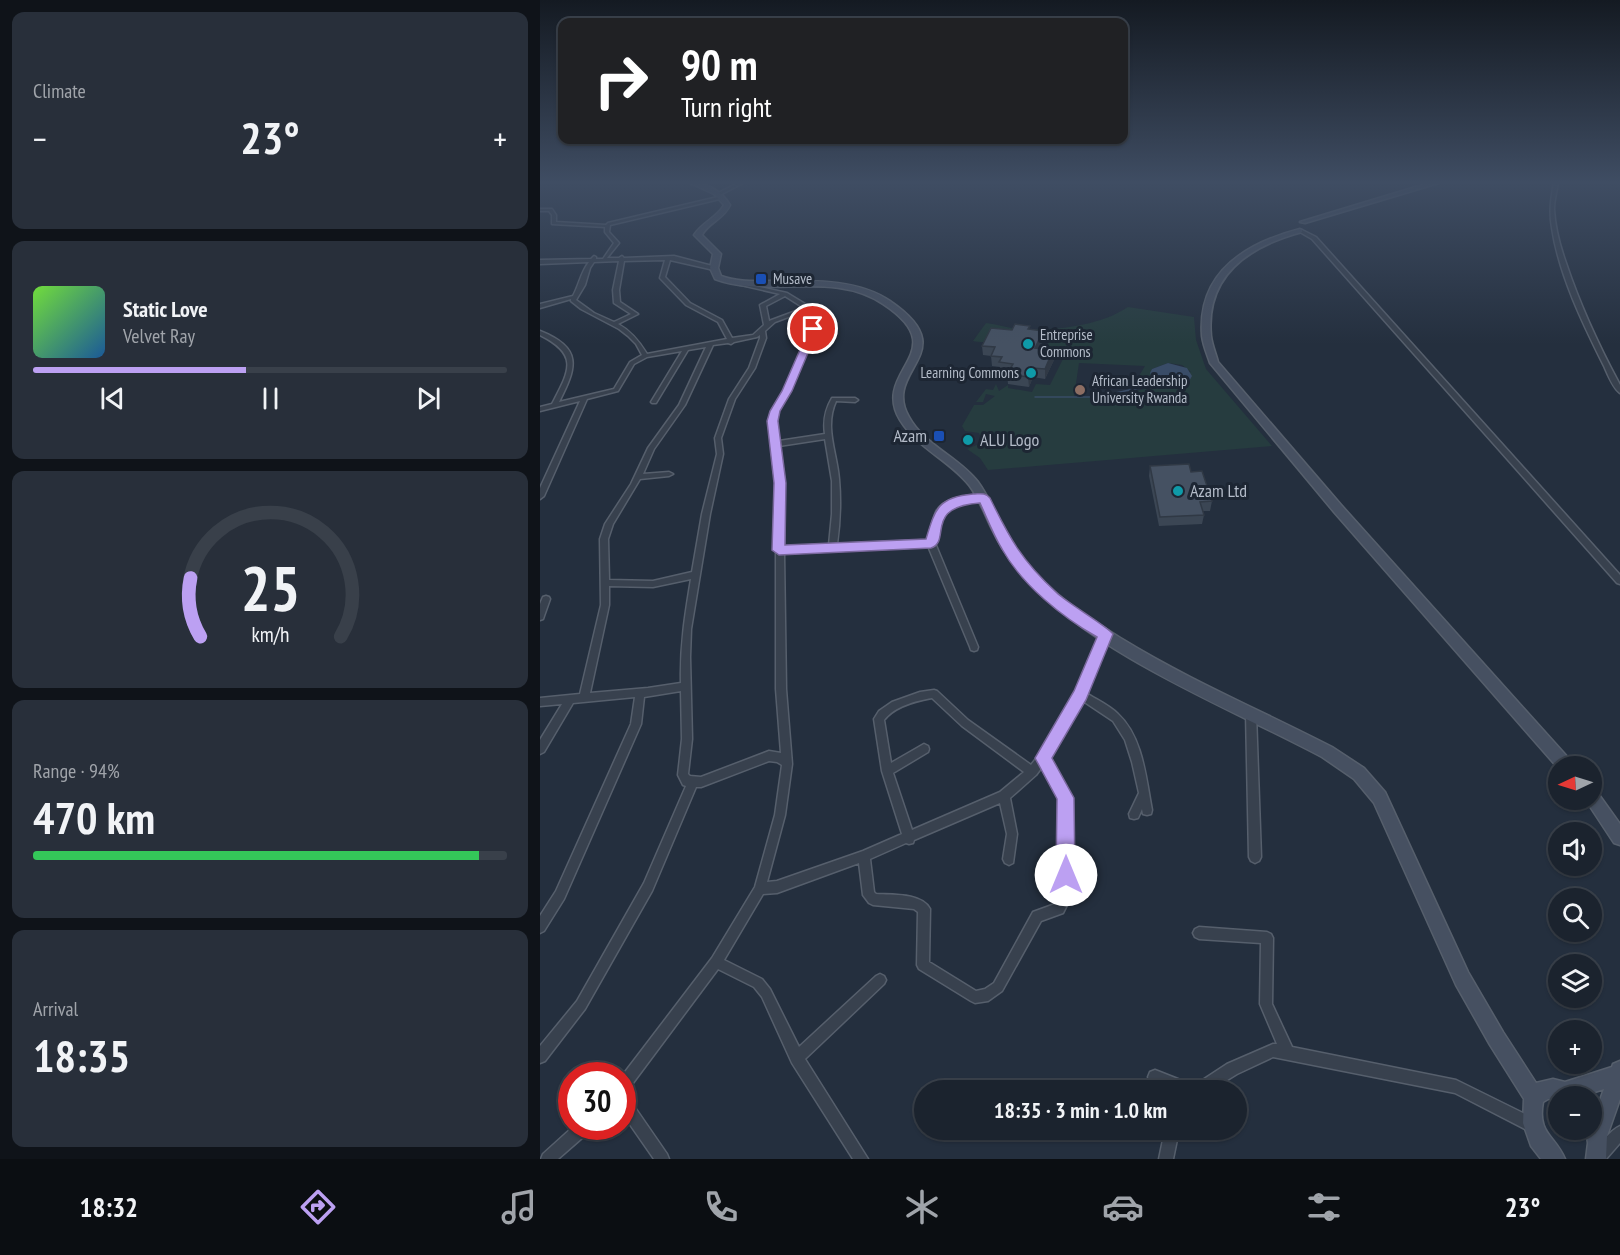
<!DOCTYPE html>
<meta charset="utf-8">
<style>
:root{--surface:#1b232e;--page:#282f3a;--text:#f1f3f6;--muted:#a0a4aa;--line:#39404a;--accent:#bca0f2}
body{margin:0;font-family:"PT Sans Narrow",sans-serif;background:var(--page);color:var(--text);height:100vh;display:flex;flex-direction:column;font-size:22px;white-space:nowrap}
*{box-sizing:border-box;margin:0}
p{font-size:20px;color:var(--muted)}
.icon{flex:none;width:33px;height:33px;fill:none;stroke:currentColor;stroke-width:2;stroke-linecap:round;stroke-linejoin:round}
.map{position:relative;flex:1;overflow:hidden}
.drawer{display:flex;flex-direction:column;gap:12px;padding:12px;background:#0f1319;width:540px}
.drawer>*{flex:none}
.top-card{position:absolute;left:18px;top:18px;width:570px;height:126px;border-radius:12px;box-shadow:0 2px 4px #0004,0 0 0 2px var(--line);background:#202124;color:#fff;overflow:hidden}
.needle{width:39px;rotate:266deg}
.controls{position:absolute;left:1008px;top:756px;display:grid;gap:12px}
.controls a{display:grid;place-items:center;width:54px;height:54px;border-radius:50%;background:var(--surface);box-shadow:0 2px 4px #0004,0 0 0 2px var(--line);font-size:30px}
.speed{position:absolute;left:18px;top:1062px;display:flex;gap:12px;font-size:30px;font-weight:700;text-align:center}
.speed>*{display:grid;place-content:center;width:78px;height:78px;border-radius:50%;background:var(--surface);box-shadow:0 2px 4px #0004,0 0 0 2px var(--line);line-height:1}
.speed .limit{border:9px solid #d22;background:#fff;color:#111}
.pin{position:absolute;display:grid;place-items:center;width:51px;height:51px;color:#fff;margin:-26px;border:3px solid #fff;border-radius:50%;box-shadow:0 2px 6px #0007}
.me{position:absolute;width:66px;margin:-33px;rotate:0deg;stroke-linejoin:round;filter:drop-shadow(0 0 4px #0008)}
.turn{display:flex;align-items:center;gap:21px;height:126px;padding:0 24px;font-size:27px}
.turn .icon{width:78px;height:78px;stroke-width:2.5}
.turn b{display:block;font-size:42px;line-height:51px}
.big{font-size:45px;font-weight:800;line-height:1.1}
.drawer .tile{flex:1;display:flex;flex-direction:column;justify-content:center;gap:9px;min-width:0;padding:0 21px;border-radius:12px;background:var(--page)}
.drawer .dial{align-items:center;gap:0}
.dial svg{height:156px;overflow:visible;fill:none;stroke:var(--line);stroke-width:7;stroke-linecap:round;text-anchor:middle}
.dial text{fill:var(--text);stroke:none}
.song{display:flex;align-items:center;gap:18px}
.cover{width:72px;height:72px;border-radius:9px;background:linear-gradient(135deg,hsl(100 70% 55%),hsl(210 70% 35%))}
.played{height:6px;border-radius:3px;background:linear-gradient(90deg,var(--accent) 45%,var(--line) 45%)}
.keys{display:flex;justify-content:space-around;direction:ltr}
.heat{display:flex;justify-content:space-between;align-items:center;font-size:33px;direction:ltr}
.charge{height:9px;border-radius:4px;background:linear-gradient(90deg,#34c759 94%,var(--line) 0)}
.trip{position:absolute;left:374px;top:1080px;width:333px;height:60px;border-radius:30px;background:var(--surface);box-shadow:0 2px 4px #0004,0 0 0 2px var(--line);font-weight:800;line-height:60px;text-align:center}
.dock{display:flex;height:96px;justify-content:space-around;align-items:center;background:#0b0e12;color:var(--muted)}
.dock .icon{width:42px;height:42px}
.dock .on{color:var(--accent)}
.dock b{font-size:27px;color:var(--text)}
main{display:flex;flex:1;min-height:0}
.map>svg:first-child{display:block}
</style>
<main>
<section class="drawer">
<div class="tile"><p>Climate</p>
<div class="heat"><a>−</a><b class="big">23°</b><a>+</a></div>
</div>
<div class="tile">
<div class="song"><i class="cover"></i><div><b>Static Love</b><p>Velvet Ray</p></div></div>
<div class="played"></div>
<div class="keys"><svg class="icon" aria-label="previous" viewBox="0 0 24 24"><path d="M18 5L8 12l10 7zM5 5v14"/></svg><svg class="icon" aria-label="pause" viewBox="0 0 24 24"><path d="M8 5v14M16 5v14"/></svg><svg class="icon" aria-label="next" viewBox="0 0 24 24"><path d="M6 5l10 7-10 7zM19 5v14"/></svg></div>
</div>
<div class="tile dial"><svg viewBox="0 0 100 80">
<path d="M14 69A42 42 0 1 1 86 69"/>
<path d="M14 69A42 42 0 0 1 9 39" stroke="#bca0f2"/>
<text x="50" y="56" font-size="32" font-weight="700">25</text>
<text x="50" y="72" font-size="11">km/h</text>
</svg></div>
<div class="tile"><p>Range · 94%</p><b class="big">470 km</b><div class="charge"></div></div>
<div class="tile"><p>Arrival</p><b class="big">18:35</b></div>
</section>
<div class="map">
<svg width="1080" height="1159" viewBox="0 0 1080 1159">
<rect width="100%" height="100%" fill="#242f3e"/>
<path fill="#263c3f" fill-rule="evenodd" d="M588 307 654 317 656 340 666 369 732 446 448 470 440 458 427 449 439 444 441 438 439 433 425 431 422 426 434 405H443L455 396 446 394 443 402H436L446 389 453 390 456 384 459 391 468 385V388L492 392 496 384 510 385 523 359 503 355 510 340C484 336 459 346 433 341L446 323C457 324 467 328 478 329 512 331 558 327 588 307ZM539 363 605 366 599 376 605 389 578 395 534 397ZM628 363 642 365 651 372 611 377 612 369Z"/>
<path fill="#394c67" d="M628 363 647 368 652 376 648 383 631 388 614 381 610 373 612 369Z"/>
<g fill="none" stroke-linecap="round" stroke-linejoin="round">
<path stroke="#394c67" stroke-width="1.5" d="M495 397H557L617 384"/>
<g stroke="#565f6c" stroke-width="3">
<path id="street" d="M200 182H205L180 195 176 194Z
M1014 182H1018C1017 191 1014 200 1014 209 1015 227 1020 246 1026 263 1040 305 1059 346 1080 385V393C1073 388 1068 375 1064 366 1043 324 1019 275 1012 228 1009 211 1011 199 1014 182Z
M182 196 184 197V198L70 225 69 232 79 243 67 258H79L82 256 84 258 134 256 176 267 177 268 174 270 130 260 125 277 150 303 182 320 192 338 213 335 224 325 220 305 240 294 188 282V280L247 293 270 307 276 314 277 329 250 391 238 410 236 421 239 441 285 434C283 421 285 410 292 398H315L318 400 315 402 296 401C284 427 297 453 299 479 301 501 300 523 297 544L388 540C391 531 392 521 396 512 404 496 429 497 444 495L448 498 444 501 422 503 409 508 403 513 395 543 438 647 437 650 434 651 431 650 430 647 388 546 244 553 246 689 252 764 245 815 227 882 237 881 323 851 362 834 342 771 334 719 339 711 352 702 380 692 394 690 397 691 428 720 491 765 499 755 537 693 562 634 563 631 566 630 569 631 570 634 546 693C557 700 569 705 578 714 603 737 606 779 612 810L611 814 607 815 603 814 602 809 598 818 594 819 590 818 589 814 599 793 592 762 585 740 573 721 543 701 509 758 530 798 532 895 523 913 501 921 462 991 448 1001 435 1003 431 1001 379 969 377 965 378 912 374 909 333 905 329 903 323 895 319 863 237 893 223 894 184 960 222 979 230 989 259 1047 336 976 340 974 344 976 346 980 344 984 265 1059 328 1159H313L252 1063 222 997 214 987 178 969 87 1091 82 1092V1076L172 958 215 887 235 815 242 765 237 762 229 761 161 787H156L112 891 45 1009 5 1061 0 1063V1046L37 1001 104 883 146 786 143 785 138 775 142 739 141 691 104 697 101 724 24 899 4 931 0 933V916L16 891 91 724 95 697 33 703 4 752 0 754V740L22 704 0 706V698L40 694 61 605 60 539 65 524 91 484 108 448 139 405 166 347 148 350 116 403H112L111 402 142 351 107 357 94 364 78 391 47 399 4 496 0 499V488L40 401 0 411V407L12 404C29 371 40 355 0 335V331C43 348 37 367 19 402L74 389 90 362 102 355 96 344 88 336 79 329 41 309 31 301V299L0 308V304L33 296C39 285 41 272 49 262L0 264V260L51 259 54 256 56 257V259H63L74 243 65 232V227L12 224V215L9 211H0V209H12L16 215V222L66 225 68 223ZM125 260 120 278 146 305 178 322 187 339 107 354C99 341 91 331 78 324L98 314 80 302 79 290 84 261ZM79 261 73 290 74 303 91 314 74 322 54 313 36 300 45 285 50 268 54 262ZM245 296 264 308 229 321 226 306ZM267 310 270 314 271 329 244 391 232 410 230 421 236 483V548L235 550 236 552V689L241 753 229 751 161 777 150 776 148 774 152 739 150 657 151 629 170 514 183 454 181 438 195 399 215 368 226 338 225 331 235 322ZM220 335V338L209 368 189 399 175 438 177 454 162 514 152 572 113 581 69 580 68 539 73 524 100 479 129 476 133 474 129 472 103 474 114 449 145 405 173 345 188 343 191 344 194 342 217 337ZM285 439 292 481V514L289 545 244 547V483L239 446ZM151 579C145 615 140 646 141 683L108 688 50 693 69 605V586L113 587ZM392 698 422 726 484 772 460 792 372 830 353 773 388 752 389 749 388 746 384 744 351 763 344 720C355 706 375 701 392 698ZM502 767 520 799V894L515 904 493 912 454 983 445 989 436 991 389 962 390 909C382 893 352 895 336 894L334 892 330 859 366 843 369 844 373 843 374 840 460 803 467 834 463 859 465 863 469 865 473 863 477 834 470 798 496 775Z
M762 230 776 237 1080 575V584L1077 583 772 239 760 232V230Z
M6 596 9 597 10 599 4 616 3 619 0 620V604L3 597Z
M711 709 714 710 716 713 721 857 719 861 715 863 711 861 709 857 706 713 708 710Z
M659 927 727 932 731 934 733 938 732 1004 752 1047 916 1080 997 1120 999 1125 997 1130 992 1132 987 1130 915 1093 733 1057 697 1074 671 1090H632L610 1082 608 1077 610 1072 615 1070 653 1085 654 1088 655 1085 687 1064 733 1044H737L720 1004 721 943 659 939 655 937 653 933 655 929Z
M82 1094 87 1096 127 1154 129 1159H114L82 1113Z
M34 1126H52L50 1131 18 1159H1L3 1154Z
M1080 1126V1143L1066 1159H1053L1052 1156C1056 1147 1071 1130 1080 1126Z
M625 1130H639L633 1159H619Z"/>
</g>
<g stroke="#565f6c" stroke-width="3">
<path id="secondary" d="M148 182C165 182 181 190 190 205 184 219 169 222 162 235L181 254 178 268 181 276C197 282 214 281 230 281 269 281 316 278 350 301 426 353 341 369 369 417 384 445 419 457 438 482 450 498 456 517 465 534 473 548 485 562 496 574 520 600 552 620 582 639 649 680 722 711 792 747L824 768 845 792 928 972 963 1032 996 1083 1013 1079 1025 1082 1072 1067 1073 1064 1080 1061V1099L1067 1136 1066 1159H1046L1048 1143 1046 1130H1052V1109L1056 1111 1064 1089 1042 1096H1018V1099H1008L1003 1102C997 1134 1015 1135 1025 1159H1001L991 1146 983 1123 984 1099 950 1045 916 985 834 803 814 779 782 757C688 707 561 658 488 581 474 566 461 548 452 529 445 515 439 498 429 485 409 460 377 448 360 420 330 370 416 352 343 304 293 270 228 299 175 279L170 268 173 254 154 235C162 222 177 218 184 205L174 194Z
M892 182H902L765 223 760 222Z
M760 229 762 230V232C710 246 665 274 671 336 672 345 676 354 678 362L802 506 1031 761 1033 766H1018V768L794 512 670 363C667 354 663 345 662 336 657 272 706 243 760 229Z
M1052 789 1057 792 1080 824V845L1074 843 1047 802 1045 800H1052Z"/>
</g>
<use href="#street" fill="#38414e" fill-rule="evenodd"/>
<use href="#secondary" fill="#465061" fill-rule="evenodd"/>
</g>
<path fill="#3b4654" d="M472 330H490L503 340 500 348 514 360 505 379 493 377 489 387 468 384 467 374 468 373 460 372V367L452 366 451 356 443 355 442 346Z
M610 466 651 472 672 501 670 511H663L664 515 662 524 619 526 609 476Z"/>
<path fill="#303945" d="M503 331V340L496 357 495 348Z
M513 350 514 360 505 379V369Z
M492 368 493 377 489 387 488 377Z"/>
<path fill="#455162" stroke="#303945" stroke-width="1.5" d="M475 324 490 326 488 329 503 331 495 348 513 350 505 369 492 368 488 377 467 374 473 364 459 362 462 357 451 356 455 347 442 346 451 328 472 330Z
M649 464 651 472 662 471 672 501 660 502 664 515 620 517 610 466Z"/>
<linearGradient id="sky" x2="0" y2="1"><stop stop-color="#141a22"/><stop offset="0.53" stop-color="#3f4d63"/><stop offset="1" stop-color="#3f4d63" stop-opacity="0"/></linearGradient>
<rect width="1080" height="344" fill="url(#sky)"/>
<path fill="#bca0f2" stroke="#7a689d" stroke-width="1.5" d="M273 326 278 329 252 391 240 411 238 421 246 483 245 545 386 539C395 509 398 497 433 494 440 494 445 492 450 498 470 539 482 561 517 593 526 602 570 628 573 634L546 700 512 758 534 798 535 875 532 882 526 885 519 882 516 875 517 799 495 758 534 691 557 637C522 617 482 585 462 549 453 534 447 518 440 503 383 507 412 541 391 548L239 555 232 550 234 483 227 421 230 411 242 391 269 329Z"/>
<g fill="#1a4fb4" stroke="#1d2633" stroke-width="2">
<rect x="215" y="273" width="12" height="12" rx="3"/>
<rect x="393" y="430" width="12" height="12" rx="3"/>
</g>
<g fill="#0f9aa8" stroke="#1d2633" stroke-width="2">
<circle cx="488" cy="344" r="6"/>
<circle cx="491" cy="373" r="6"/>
<circle cx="428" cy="440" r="6"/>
<circle cx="638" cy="491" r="6"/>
</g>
<circle fill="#8d6e63" stroke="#1d2633" stroke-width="2" cx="540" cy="390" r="6"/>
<g text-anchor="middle" stroke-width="6" stroke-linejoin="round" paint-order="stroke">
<g font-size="15" fill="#b4bcc9" stroke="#1d2633" text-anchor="start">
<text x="233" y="284">Musave</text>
<text x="500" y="340">Entreprise<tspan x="500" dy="17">Commons</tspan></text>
<text x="479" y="378" text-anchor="end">Learning Commons</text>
<text x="552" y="386">African Leadership<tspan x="552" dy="17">University Rwanda</tspan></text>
</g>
<g font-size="18" fill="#b4bcc9" stroke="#1d2633" text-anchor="start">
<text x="387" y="442" text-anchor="end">Azam</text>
<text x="440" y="446">ALU Logo</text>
<text x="650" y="497">Azam Ltd</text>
</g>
</g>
</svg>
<div class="controls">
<a><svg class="needle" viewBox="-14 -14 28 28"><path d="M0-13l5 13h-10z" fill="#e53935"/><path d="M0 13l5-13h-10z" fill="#a0a4aa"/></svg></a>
<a><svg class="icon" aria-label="sound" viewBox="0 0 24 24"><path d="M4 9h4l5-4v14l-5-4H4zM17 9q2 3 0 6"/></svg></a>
<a><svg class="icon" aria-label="search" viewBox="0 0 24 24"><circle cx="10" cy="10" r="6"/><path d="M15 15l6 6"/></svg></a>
<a><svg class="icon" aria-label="layers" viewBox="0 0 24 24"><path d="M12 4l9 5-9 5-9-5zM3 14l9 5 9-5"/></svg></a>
<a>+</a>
<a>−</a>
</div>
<div class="speed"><div class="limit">30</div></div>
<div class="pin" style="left:273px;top:329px;background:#d93025"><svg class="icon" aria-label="arrive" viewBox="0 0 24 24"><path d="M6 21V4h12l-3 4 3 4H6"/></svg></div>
<svg class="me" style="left:526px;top:875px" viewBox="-20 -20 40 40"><circle r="19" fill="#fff"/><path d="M0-13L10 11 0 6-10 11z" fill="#bca0f2"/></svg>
<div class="trip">18:35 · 3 min · 1.0 km</div>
<div class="top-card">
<div class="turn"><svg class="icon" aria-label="right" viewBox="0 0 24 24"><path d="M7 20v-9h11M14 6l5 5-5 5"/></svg><div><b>90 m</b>Turn right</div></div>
</div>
</div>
</main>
<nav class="dock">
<b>18:32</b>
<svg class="icon on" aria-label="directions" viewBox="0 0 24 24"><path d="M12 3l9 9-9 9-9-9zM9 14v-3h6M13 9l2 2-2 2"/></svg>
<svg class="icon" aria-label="music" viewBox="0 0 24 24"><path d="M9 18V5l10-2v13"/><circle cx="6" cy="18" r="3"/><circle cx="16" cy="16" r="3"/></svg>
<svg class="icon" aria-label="phone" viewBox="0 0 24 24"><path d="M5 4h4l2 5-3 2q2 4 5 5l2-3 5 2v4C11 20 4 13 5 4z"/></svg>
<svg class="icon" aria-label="climate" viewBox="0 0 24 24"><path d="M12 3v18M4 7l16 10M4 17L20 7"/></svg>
<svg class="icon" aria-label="car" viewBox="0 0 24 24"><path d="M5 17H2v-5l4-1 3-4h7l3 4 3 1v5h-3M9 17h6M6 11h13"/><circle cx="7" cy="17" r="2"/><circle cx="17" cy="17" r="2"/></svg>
<svg class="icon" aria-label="filters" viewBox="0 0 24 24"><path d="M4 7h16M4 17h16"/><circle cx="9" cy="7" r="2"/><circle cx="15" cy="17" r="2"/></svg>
<b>23°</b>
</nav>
